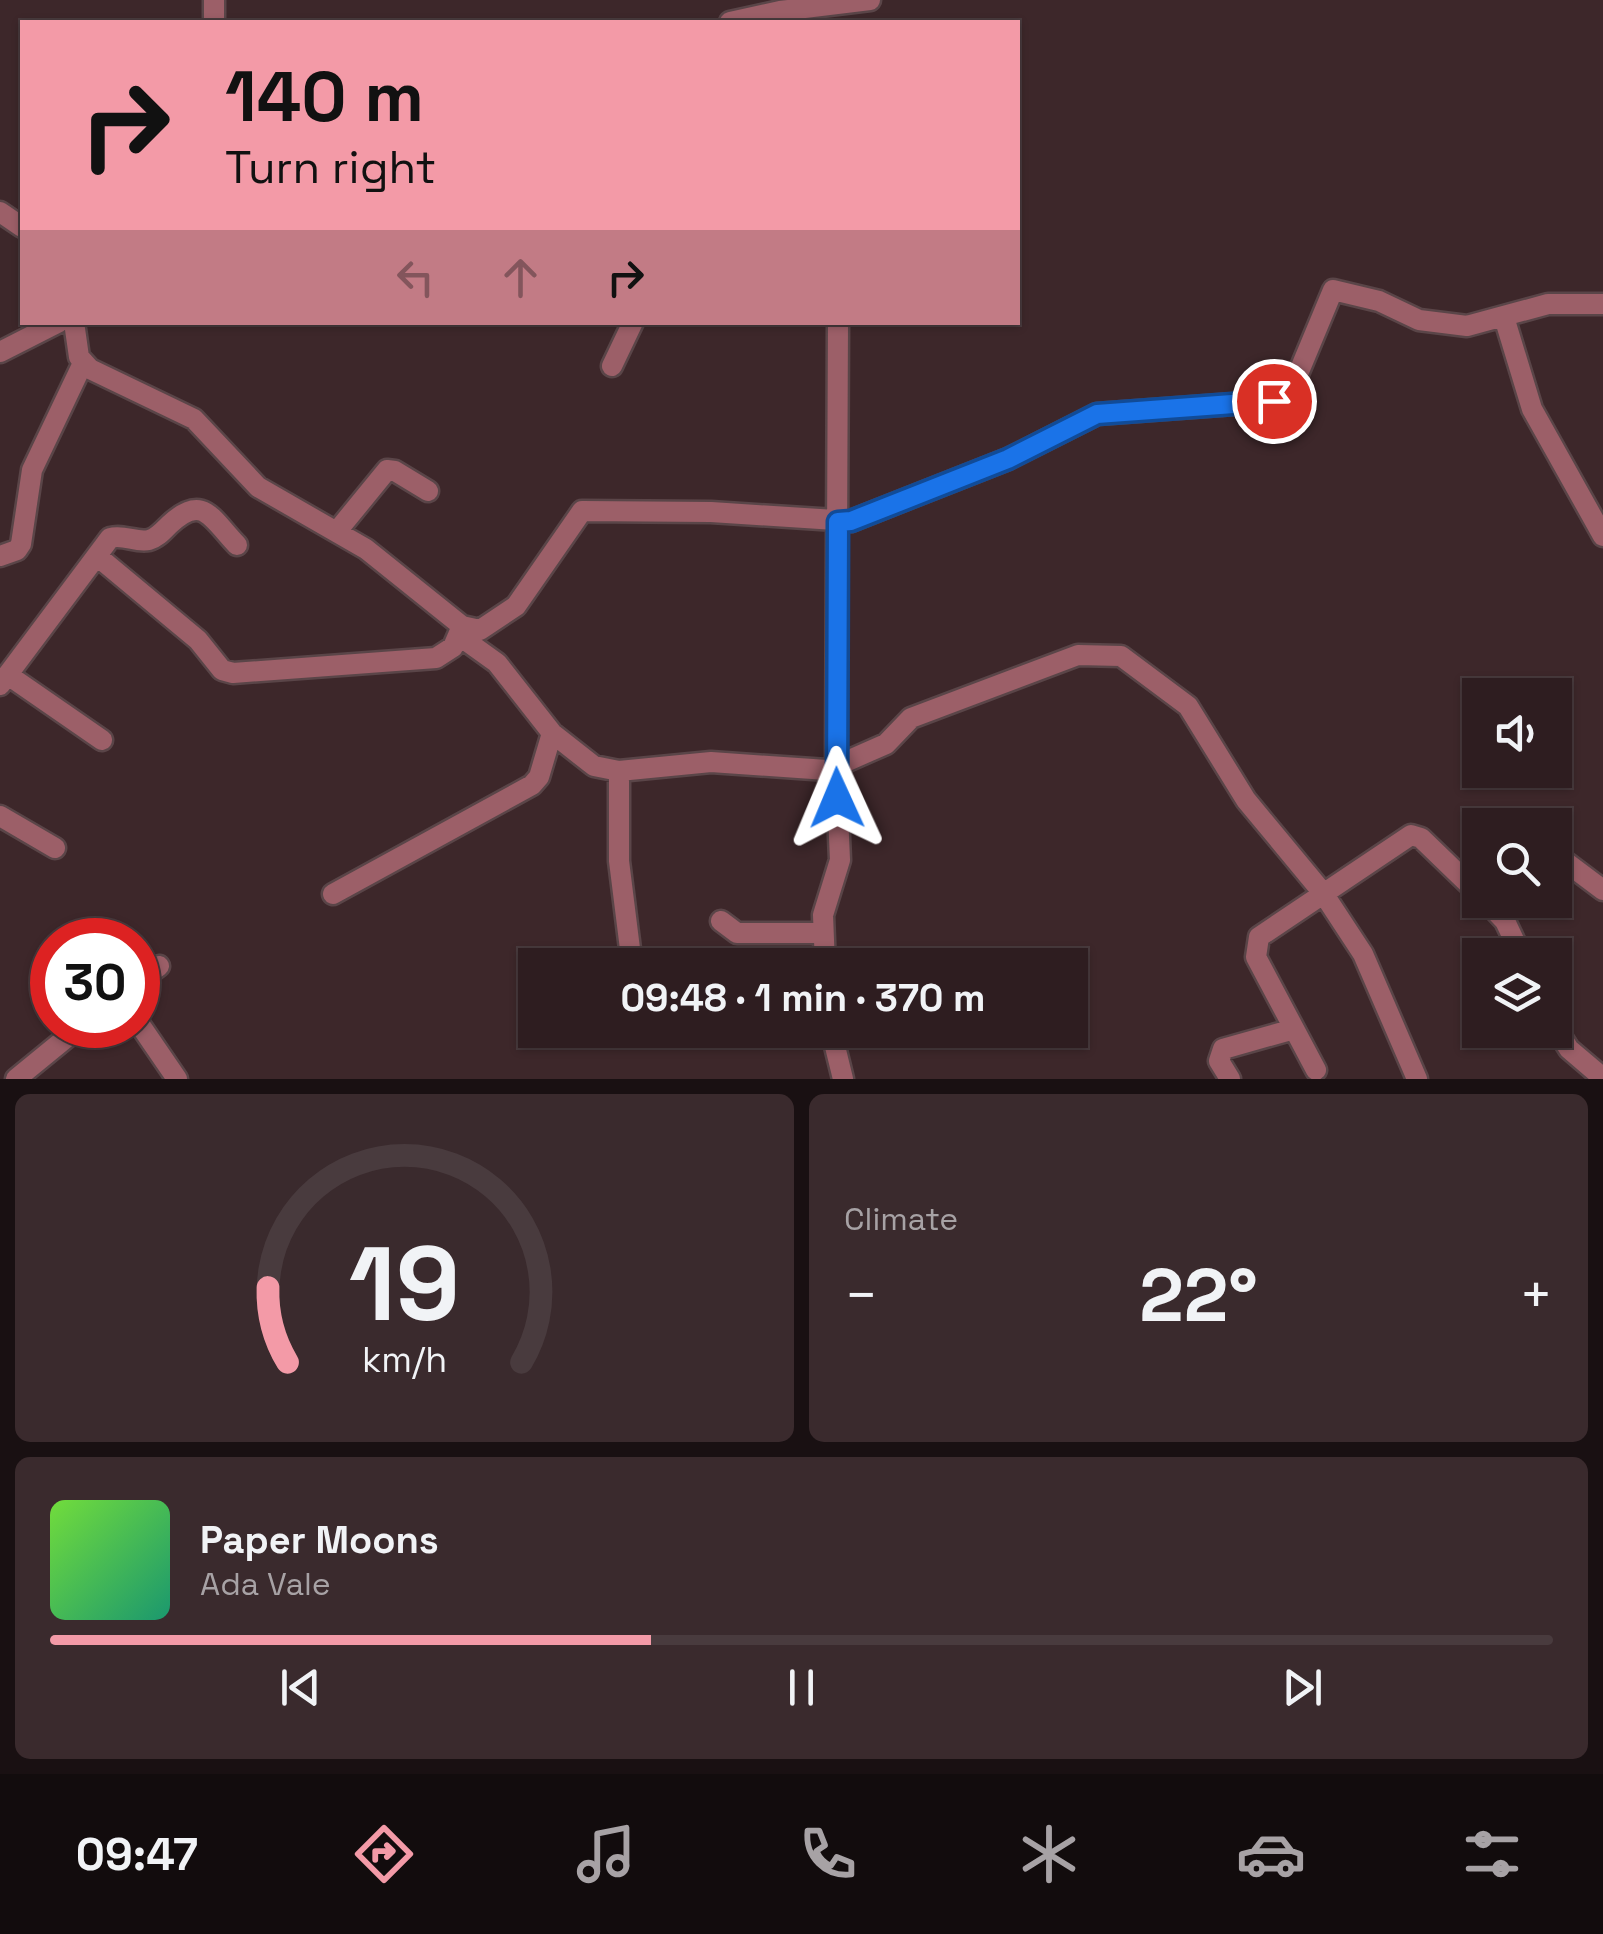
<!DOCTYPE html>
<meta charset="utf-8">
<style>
:root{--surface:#2e1d20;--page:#3a2a2d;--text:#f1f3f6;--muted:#a7a2a5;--line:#493b3e;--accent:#f39aa7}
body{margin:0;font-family:"Space Grotesk",sans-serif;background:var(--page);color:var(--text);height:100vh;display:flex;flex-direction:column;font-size:38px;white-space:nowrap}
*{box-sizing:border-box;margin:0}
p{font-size:32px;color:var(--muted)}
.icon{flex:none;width:55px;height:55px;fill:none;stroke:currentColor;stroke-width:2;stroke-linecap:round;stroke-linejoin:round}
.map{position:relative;height:1079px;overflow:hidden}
.sheet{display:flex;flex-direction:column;gap:15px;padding:15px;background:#191012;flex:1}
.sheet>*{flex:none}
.hud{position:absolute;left:20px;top:20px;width:1000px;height:305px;border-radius:0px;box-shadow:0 2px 8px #0004,0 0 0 2px var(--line);background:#f39aa7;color:#111;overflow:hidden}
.buttons{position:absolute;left:1462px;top:678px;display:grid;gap:20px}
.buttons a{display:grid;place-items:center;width:110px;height:110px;border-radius:0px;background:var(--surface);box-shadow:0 2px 8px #0004,0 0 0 2px var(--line);font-size:50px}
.speed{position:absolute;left:30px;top:918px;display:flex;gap:20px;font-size:50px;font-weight:700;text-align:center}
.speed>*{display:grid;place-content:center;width:130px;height:130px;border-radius:50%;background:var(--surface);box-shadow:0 2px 8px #0004,0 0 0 2px var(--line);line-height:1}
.speed .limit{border:15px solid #d22;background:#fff;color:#111}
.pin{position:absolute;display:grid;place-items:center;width:85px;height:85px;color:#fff;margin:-42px;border:5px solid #fff;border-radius:50%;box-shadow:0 2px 10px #0007}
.me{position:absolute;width:110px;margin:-55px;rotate:359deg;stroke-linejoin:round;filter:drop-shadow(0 0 8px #0008)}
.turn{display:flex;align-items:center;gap:35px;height:210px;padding:0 40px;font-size:45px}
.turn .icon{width:130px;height:130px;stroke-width:2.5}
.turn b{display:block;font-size:70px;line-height:85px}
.lanes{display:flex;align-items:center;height:95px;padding:0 40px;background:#0003;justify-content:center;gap:50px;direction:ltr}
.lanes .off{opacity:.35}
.big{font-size:75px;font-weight:700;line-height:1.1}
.sheet .card{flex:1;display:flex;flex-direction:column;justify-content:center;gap:15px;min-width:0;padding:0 35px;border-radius:15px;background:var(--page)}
.sheet .dial{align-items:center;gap:0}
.dial svg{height:260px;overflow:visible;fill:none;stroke:var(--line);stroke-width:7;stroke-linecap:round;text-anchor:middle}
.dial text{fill:var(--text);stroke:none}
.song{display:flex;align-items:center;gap:30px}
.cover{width:120px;height:120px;border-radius:15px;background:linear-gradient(135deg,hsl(100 70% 55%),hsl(160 70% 35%))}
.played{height:10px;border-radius:5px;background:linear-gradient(90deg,var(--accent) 40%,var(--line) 40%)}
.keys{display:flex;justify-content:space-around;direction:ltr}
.heat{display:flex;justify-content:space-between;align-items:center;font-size:55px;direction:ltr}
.sheet .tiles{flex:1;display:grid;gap:15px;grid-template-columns:1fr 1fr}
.card:last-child{grid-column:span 2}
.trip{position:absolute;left:518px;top:948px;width:570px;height:100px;border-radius:0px;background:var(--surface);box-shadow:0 2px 8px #0004,0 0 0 2px var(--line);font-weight:700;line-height:100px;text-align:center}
.tabs{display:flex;height:160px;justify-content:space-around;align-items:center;background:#120c0d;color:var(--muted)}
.tabs .icon{width:70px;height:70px}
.tabs .on{color:var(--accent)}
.tabs b{font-size:45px;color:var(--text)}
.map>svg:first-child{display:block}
</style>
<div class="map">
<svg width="1603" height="1079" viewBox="0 0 1603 1079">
<rect width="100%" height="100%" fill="#3d272a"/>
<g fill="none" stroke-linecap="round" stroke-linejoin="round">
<g stroke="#5a4548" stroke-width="25">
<path id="minor" d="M214 22V0
M730 22 780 11 870 0
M0 212 22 227
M1504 317 1532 409 1603 536
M74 322 79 357 90 369 194 419 258 487 366 549 462 626 480 630 516 606 582 511 711 512 851 521 1008 459 1097 414 1275 401 1293 386 1333 290 1379 301 1419 320 1467 326 1548 304H1603
M0 352 59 322
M612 366 633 322
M338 530 387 470 395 471 428 491
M0 556 17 550 21 544 32 470 83 363
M97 556 198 640 222 670 233 673 436 658 453 647 462 626
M458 635 497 663 552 733 594 766 619 771 711 762 827 770 886 744 911 718 1078 655 1121 656 1188 706 1246 800 1323 893 1363 954 1417 1079
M8 675 102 740
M0 685 110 538C124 534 136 543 149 540 157 538 163 531 169 525 203 493 211 518 237 545
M619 771V861L632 965
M0 816 55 848
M1555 854 1603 890
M333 894 532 785 539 777 552 733
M1485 900 1505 921 1521 955
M721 921 737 933H821
M825 965 823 915 840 860 836 767 838 322
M138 982 159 966
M138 1022 177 1079
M1555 1027 1569 1049 1603 1078
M831 1030 843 1079
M1316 1070 1256 957 1259 937 1411 835 1421 838 1480 895
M16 1079 82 1025
M1230 1079 1219 1061 1223 1049 1294 1029"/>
</g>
<use href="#minor" stroke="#9c5f68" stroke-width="20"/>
</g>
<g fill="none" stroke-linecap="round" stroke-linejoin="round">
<g stroke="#114b97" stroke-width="25">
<path id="route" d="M837 798 838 522 851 521 1008 459 1097 414 1274 401"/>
</g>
<use href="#route" stroke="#1a73e8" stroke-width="18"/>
</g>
</svg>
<div class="buttons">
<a><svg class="icon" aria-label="sound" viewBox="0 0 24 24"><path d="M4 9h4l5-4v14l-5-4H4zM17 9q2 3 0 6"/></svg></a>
<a><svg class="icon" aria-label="search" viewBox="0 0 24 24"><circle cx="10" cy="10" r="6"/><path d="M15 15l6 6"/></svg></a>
<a><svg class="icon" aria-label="layers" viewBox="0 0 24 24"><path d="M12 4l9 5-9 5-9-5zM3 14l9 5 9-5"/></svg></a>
</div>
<div class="speed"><div class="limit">30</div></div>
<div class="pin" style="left:1274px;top:401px;background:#d93025"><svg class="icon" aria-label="arrive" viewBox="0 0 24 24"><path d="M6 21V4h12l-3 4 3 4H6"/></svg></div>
<svg class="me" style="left:837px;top:798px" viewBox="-20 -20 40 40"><path d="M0-17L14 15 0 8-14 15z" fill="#1a73e8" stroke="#fff" stroke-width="4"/></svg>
<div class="trip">09:48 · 1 min · 370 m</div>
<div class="hud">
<div class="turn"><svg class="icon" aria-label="right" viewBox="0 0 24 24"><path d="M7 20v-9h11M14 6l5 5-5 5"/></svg><div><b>140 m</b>Turn right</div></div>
<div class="lanes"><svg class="icon off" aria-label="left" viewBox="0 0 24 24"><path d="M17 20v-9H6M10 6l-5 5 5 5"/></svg><svg class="icon off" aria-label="ahead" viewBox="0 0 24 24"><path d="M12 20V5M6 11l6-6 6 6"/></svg><svg class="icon" aria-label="right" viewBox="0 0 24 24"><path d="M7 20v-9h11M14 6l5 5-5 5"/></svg></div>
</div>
</div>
<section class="sheet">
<div class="tiles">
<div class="card dial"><svg viewBox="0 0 100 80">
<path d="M14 69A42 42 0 1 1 86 69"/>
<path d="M14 69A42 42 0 0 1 8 46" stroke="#f39aa7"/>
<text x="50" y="56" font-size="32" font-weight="700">19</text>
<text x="50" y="72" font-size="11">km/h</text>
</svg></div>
<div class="card"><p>Climate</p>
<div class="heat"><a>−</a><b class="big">22°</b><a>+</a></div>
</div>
<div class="card">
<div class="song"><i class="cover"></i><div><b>Paper Moons</b><p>Ada Vale</p></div></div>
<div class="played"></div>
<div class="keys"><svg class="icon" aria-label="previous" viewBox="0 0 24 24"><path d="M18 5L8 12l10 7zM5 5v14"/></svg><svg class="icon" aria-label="pause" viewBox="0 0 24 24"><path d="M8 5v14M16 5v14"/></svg><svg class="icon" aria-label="next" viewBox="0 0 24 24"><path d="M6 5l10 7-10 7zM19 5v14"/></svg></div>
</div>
</div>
</section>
<nav class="tabs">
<b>09:47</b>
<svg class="icon on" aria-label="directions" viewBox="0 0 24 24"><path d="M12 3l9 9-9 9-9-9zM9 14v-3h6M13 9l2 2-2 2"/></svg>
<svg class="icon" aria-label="music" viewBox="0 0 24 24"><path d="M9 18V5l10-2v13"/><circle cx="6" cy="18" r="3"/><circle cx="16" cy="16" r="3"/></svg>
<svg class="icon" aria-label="phone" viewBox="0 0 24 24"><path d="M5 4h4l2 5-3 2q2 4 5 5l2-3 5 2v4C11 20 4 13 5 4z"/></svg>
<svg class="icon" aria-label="climate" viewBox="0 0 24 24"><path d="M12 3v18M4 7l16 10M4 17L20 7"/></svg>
<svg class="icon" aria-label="car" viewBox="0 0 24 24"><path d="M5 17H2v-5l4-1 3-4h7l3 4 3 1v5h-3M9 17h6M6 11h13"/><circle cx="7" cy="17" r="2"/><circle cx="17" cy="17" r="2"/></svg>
<svg class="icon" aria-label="filters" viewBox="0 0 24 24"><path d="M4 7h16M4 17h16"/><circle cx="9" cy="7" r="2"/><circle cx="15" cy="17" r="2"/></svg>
</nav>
